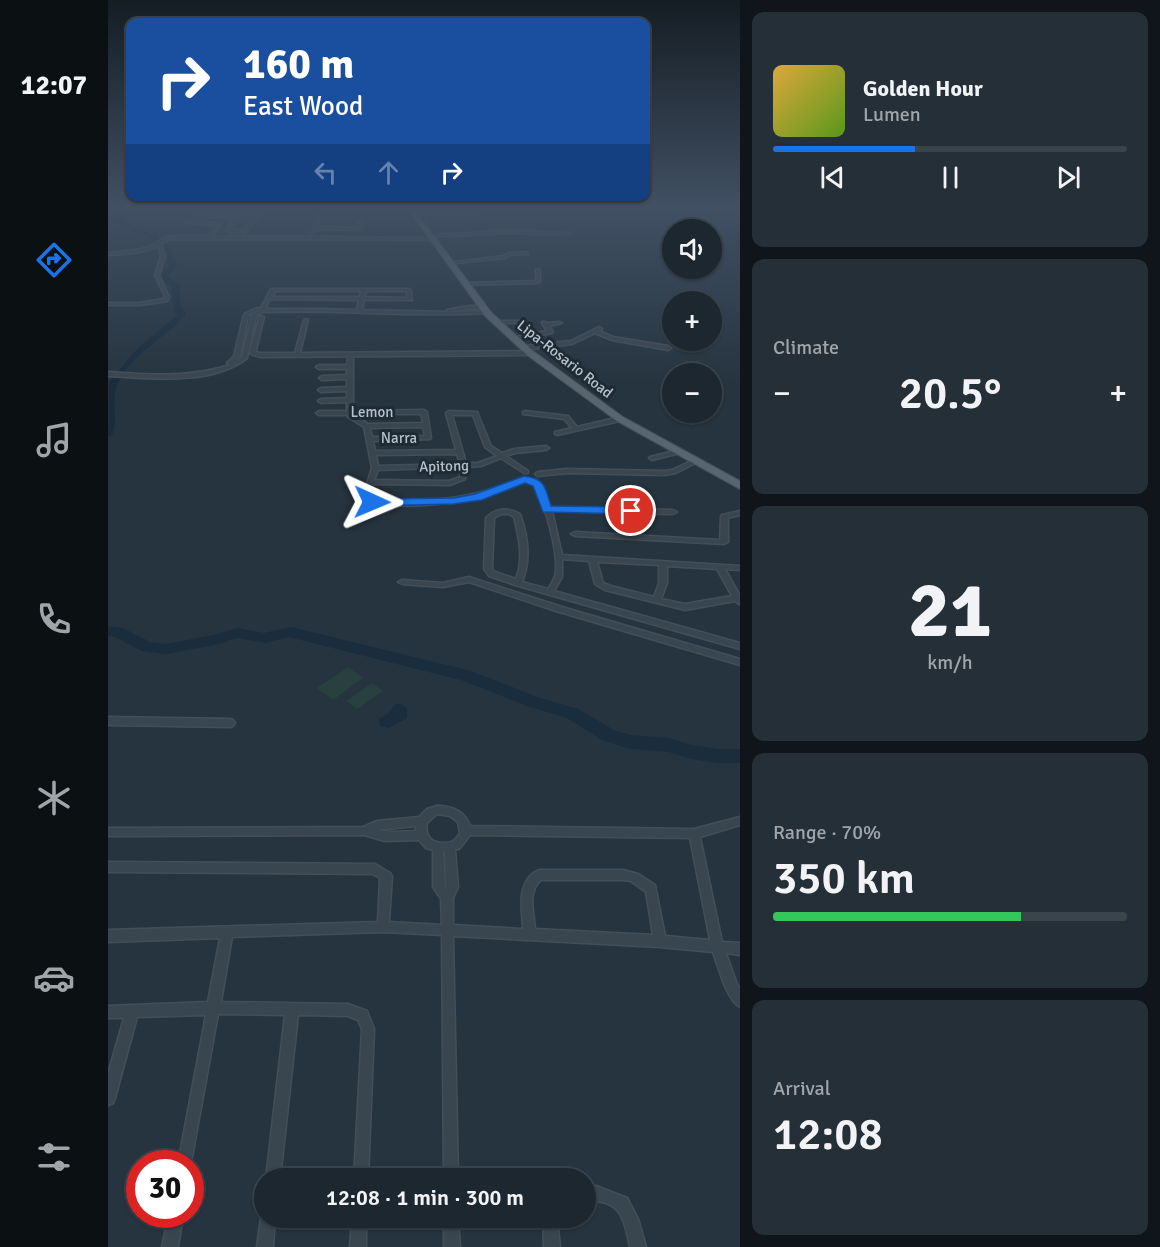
<!DOCTYPE html>
<meta charset="utf-8">
<style>
:root{--surface:#1c272f;--page:#252f37;--text:#f1f3f6;--muted:#a0a5aa;--line:#3a444b;--accent:#1a73e8}
body{margin:0;font-family:Signika,sans-serif;background:var(--page);color:var(--text);height:100vh;display:flex;flex-direction:column;font-size:22px;white-space:nowrap}
*{box-sizing:border-box;margin:0}
p{font-size:20px;color:var(--muted)}
.icon{flex:none;width:33px;height:33px;fill:none;stroke:currentColor;stroke-width:2;stroke-linecap:round;stroke-linejoin:round}
.map{position:relative;flex:1;overflow:hidden}
.panel{display:flex;flex-direction:column;gap:12px;padding:12px;background:#0f151a;width:420px}
.panel>*{flex:none}
.hud{position:absolute;left:18px;top:18px;width:524px;height:183px;border-radius:12px;box-shadow:0 2px 4px #0004,0 0 0 2px var(--line);background:#1a4fa0;color:#fff;overflow:hidden}
.fabs{position:absolute;left:554px;top:219px;display:grid;gap:12px}
.fabs a{display:grid;place-items:center;width:60px;height:60px;border-radius:50%;background:var(--surface);box-shadow:0 2px 4px #0004,0 0 0 2px var(--line);font-size:30px}
.speed{position:absolute;left:18px;top:1150px;display:flex;gap:12px;font-size:30px;font-weight:700;text-align:center}
.speed>*{display:grid;place-content:center;width:78px;height:78px;border-radius:50%;background:var(--surface);box-shadow:0 2px 4px #0004,0 0 0 2px var(--line);line-height:1}
.speed .limit{border:9px solid #d22;background:#fff;color:#111}
.pin{position:absolute;display:grid;place-items:center;width:51px;height:51px;color:#fff;margin:-26px;border:3px solid #fff;border-radius:50%;box-shadow:0 2px 6px #0007}
.me{position:absolute;width:66px;margin:-33px;rotate:91deg;stroke-linejoin:round;filter:drop-shadow(0 0 4px #0008)}
.turn{display:flex;align-items:center;gap:21px;height:126px;padding:0 18px;font-size:27px}
.turn .icon{width:78px;height:78px;stroke-width:2.5}
.turn b{display:block;font-size:42px;line-height:51px}
.lanes{display:flex;align-items:center;height:57px;padding:0 18px;background:#0003;justify-content:center;gap:30px;direction:ltr}
.lanes .off{opacity:.35}
.big{font-size:45px;font-weight:600;line-height:1.1}
.panel .card{flex:1;display:flex;flex-direction:column;justify-content:center;gap:9px;min-width:0;padding:0 21px;border-radius:12px;background:var(--page)}
.panel .dial{align-items:center;gap:0}
.dial b{font-size:78px;line-height:1}
.song{display:flex;align-items:center;gap:18px}
.cover{width:72px;height:72px;border-radius:9px;background:linear-gradient(135deg,hsl(40 70% 55%),hsl(90 70% 35%))}
.played{height:6px;border-radius:3px;background:linear-gradient(90deg,var(--accent) 40%,var(--line) 40%)}
.keys{display:flex;justify-content:space-around;direction:ltr}
.heat{display:flex;justify-content:space-between;align-items:center;font-size:33px;direction:ltr}
.charge{height:9px;border-radius:4px;background:linear-gradient(90deg,#34c759 70%,var(--line) 0)}
.trip{position:absolute;left:146px;top:1168px;width:342px;height:60px;border-radius:30px;background:var(--surface);box-shadow:0 2px 4px #0004,0 0 0 2px var(--line);font-weight:600;line-height:60px;text-align:center}
main{display:flex;flex:1;min-height:0}
.tabs{display:flex;flex-direction:column;width:108px;justify-content:space-around;align-items:center;background:#0b1013;color:var(--muted)}
.tabs .icon{width:42px;height:42px}
.tabs .current{color:var(--accent)}
.tabs b{font-size:27px;color:var(--text)}
.map>svg:first-child{display:block}
</style>
<main>
<nav class="tabs">
<b>12:07</b>
<svg class="icon current" aria-label="directions" viewBox="0 0 24 24"><path d="M12 3l9 9-9 9-9-9zM9 14v-3h6M13 9l2 2-2 2"/></svg>
<svg class="icon" aria-label="music" viewBox="0 0 24 24"><path d="M9 18V5l10-2v13"/><circle cx="6" cy="18" r="3"/><circle cx="16" cy="16" r="3"/></svg>
<svg class="icon" aria-label="phone" viewBox="0 0 24 24"><path d="M5 4h4l2 5-3 2q2 4 5 5l2-3 5 2v4C11 20 4 13 5 4z"/></svg>
<svg class="icon" aria-label="climate" viewBox="0 0 24 24"><path d="M12 3v18M4 7l16 10M4 17L20 7"/></svg>
<svg class="icon" aria-label="car" viewBox="0 0 24 24"><path d="M5 17H2v-5l4-1 3-4h7l3 4 3 1v5h-3M9 17h6M6 11h13"/><circle cx="7" cy="17" r="2"/><circle cx="17" cy="17" r="2"/></svg>
<svg class="icon" aria-label="filters" viewBox="0 0 24 24"><path d="M4 7h16M4 17h16"/><circle cx="9" cy="7" r="2"/><circle cx="15" cy="17" r="2"/></svg>
</nav>
<div class="map">
<svg width="632" height="1247" viewBox="0 0 632 1247">
<rect width="100%" height="100%" fill="#26343f"/>
<path fill="#28403f" d="M240 667 255 678 225 700 209 688Z
M264 683 275 691 249 709 238 701Z"/>
<path fill="#192d3d" d="M287 704H293L299 708V718L281 728 272 726 271 719 280 714Z"/>
<g fill="none" stroke-linecap="round" stroke-linejoin="round">
<path fill="#192d3d" fill-rule="evenodd" d="M10 209H16L17 224 55 239 65 251V258L69 262V267L60 276 72 285V303L78 315C57 338 18 357 8 389 3 404 11 421 4 435L0 436 1 382 30 348 69 315 65 310 67 307 64 303V286L54 281 52 275 61 266C52 232 42 239 11 227Z
M0 626 15 628 42 642 58 644 106 635 129 628 156 633 183 627 363 671 432 698 470 709 506 730 522 735 561 738 583 745 610 749H632V763H610L583 759 561 752 522 749 494 740 459 718 422 707 353 680 181 637 157 643 129 638 107 645 58 654 34 651 7 637 0 636Z"/>
<g stroke="#434f58" stroke-width="3">
<path id="minor" d="M85 209H89V215H128L132 209H136L132 215H148L152 209H156L151 217 136 234 135 232H120L118 231 127 217H87L85 216ZM131 217H146L136 230H123Z
M370 209H374L370 214 307 215 305 214 307 213 369 212Z
M210 216 212 217 209 227 251 228V221L253 220 255 221V229L253 230 208 229 206 233H204L208 217Z
M78 221 112 223 106 236 324 238 326 239 324 240 62 239 53 244 57 256 51 275 61 297 59 301 32 305H0V303H32L55 299 57 297 47 275 53 256 50 246C34 254 17 254 0 255V253L34 249 41 247 56 238 65 236H102L109 225 79 223Z
M397 231 462 233 464 234 462 235 397 233 322 237 320 236 322 235Z
M419 252 420 254 402 255 397 258 341 264 339 263 396 256 401 253Z
M430 269 432 270V282L430 283 356 285 354 284 356 283 428 281V270Z
M165 289H301L303 290 304 300H256L254 310 341 312 339 311V310L354 307 374 305H376V307L341 312 379 311 381 312 379 313C304 318 230 309 155 312L148 316 139 358C104 386 42 378 0 376V372C41 375 82 378 122 365L119 363 126 356 136 314 149 308H153L163 289ZM167 291H253L252 297H164ZM258 291H299V298L257 297ZM162 299 251 300 249 310 210 309H157ZM150 311 144 315 134 357 127 361 132 357 140 315Z
M152 316 156 317 148 350V352L152 353H187L196 320 198 319 200 320 192 353 422 351 425 353 422 355 152 357 143 354 142 350Z
M387 321H412L414 322 412 323H389L387 322Z
M434 322H438L439 323 452 322 454 323 441 326 445 332 444 333 406 340 403 338 439 331 434 323Z
M491 327 494 329 491 331 505 337 560 346 563 348 560 350 504 340 487 333 464 344 416 350 413 348 416 346 463 341Z
M240 357 245 358V411L316 410 319 412 323 438 322 439 265 441 267 451 348 450 338 413 341 411 369 412 383 446 394 453 406 449 438 446 441 448 438 450 407 453 398 456 420 471V473H416L393 458 373 466 359 467 357 479 342 485 265 484 261 498C275 502 289 501 303 501 344 500 376 494 414 478L416 477 419 479C386 502 313 508 273 505 267 505 260 502 255 500L254 499 264 468 256 427 240 417 239 415H211L208 413 211 411H239V402L213 403 210 401 213 399 239 398V391L213 392 210 390 213 388 239 387V379L214 380 211 378 214 376 239 375V369H211L208 367 211 365H239ZM245 414H313L315 423 260 424ZM344 415H365L377 447 389 456 370 463H358ZM315 427 317 436 264 437 262 428ZM349 454 352 464 270 466 268 455ZM353 467 352 477 341 481 266 480 270 470Z
M417 411 460 416 469 427 512 417 515 419 512 421 449 435 447 434V432L464 428 456 419 415 414V412Z
M570 450 573 452 572 453 544 460 541 458 542 457Z
M587 459 589 460V462L568 473 556 475 459 473 430 476 427 474 430 472 459 469 556 471 564 470Z
M427 479 429 480 435 488 443 507 565 510 569 512 565 514 444 511 454 555 632 566V570L617 569 632 596 631 604 627 601 577 610 497 590 487 584 481 561 454 559V577L446 591 632 643V649L407 585 381 576 376 569 378 518C387 508 400 507 412 514 420 536 423 560 414 582L440 589C443 585 445 581 447 576 452 554 436 500 424 481ZM393 514H401L406 517C411 538 416 559 408 579L387 572 384 569 386 518ZM489 562 551 565V583L546 597 503 586 495 583ZM559 566 609 569 624 596 577 604 553 599 559 583Z
M632 511V515L620 518V542L616 544 467 536 463 534 467 532 612 540 613 517 614 515Z
M361 577 454 607 632 659V665L448 611 361 582 335 587 294 584 290 582 294 580 335 583Z
M0 717 122 719 125 720 127 723 125 726 122 727 0 725Z
M329 806C345 806 356 811 362 826L586 829 632 817V825L592 837 614 942 632 943V955L618 953 628 982 632 989V1007C619 1001 610 966 605 952L552 947 345 936 350 1179H336L334 935 275 932 124 937 113 1002 240 1004 259 1011 266 1029 260 1179H246L254 1029 250 1020 240 1016 190 1015 172 1179H158L177 1015 110 1014 82 1168V1164H70L98 1015 29 1017 7 1098 5 1103 0 1105V1074L16 1018H0V1006L100 1002 112 938 0 942V930L270 922 272 878 265 874 0 872V862L267 864 282 873 284 876 281 922 334 925 333 899 325 887V850L318 848 311 840 277 841 256 835 0 836V828L255 827 269 821 311 817 319 809ZM329 814 342 816 350 822 352 833C350 836 348 839 345 841 343 842 338 843 335 843 322 843 317 835 319 823ZM308 826V831L285 832 268 830ZM362 835 582 838 602 940 557 936 547 885 530 874 515 870H431C408 880 414 908 415 929L345 925V898L350 887 347 850 352 848ZM335 852H337L338 888 337 886ZM433 880H515L523 881 538 892 545 935 427 929C426 914 419 891 433 880Z
M488 1186 519 1198 530 1219 538 1247H522C516 1219 513 1198 477 1201V1187Z
M156 1212V1218H167L165 1247H149L153 1218Z
M61 1215H75L70 1247H54Z
M244 1218H258V1247H242Z
M336 1218H350L352 1247H336Z
M435 1218H449L452 1247H436Z"/>
</g>
<g stroke="#434f58" stroke-width="2">
<path id="primary" d="M300 209H306L383 312 425 351 515 417 632 481V489L509 421 419 355 377 316Z"/>
</g>
<use href="#minor" fill="#3a464f" fill-rule="evenodd"/>
<use href="#primary" fill="#58656f" fill-rule="evenodd"/>
</g>
<linearGradient id="sky" x2="0" y2="1"><stop stop-color="#151d23"/><stop offset="0.54" stop-color="#415063"/><stop offset="1" stop-color="#415063" stop-opacity="0"/></linearGradient>
<rect width="632" height="384" fill="url(#sky)"/>
<path fill="#1a73e8" stroke="#114b97" stroke-width="1.5" d="M416 476C438 479 437 487 443 506L523 507 529 511 523 514 435 512 425 486 417 483 374 500 346 504 264 506 259 502 264 499 346 498 367 494Z"/>
<g text-anchor="middle" stroke-width="6" stroke-linejoin="round" paint-order="stroke">
<g font-size="15" fill="#b6c1ca" stroke="#1f2b34">
<text transform="translate(457 359) rotate(38)" y="5">Lipa-Rosario Road</text>
<text x="264" y="417">Lemon</text>
<text x="291" y="443">Narra</text>
<text transform="translate(336 466) rotate(-2)" y="5">Apitong</text>
</g>
</g>
</svg>
<div class="fabs">
<a><svg class="icon" aria-label="sound" viewBox="0 0 24 24"><path d="M4 9h4l5-4v14l-5-4H4zM17 9q2 3 0 6"/></svg></a>
<a>+</a>
<a>−</a>
</div>
<div class="speed"><div class="limit">30</div></div>
<div class="pin" style="left:523px;top:511px;background:#d93025"><svg class="icon" aria-label="arrive" viewBox="0 0 24 24"><path d="M6 21V4h12l-3 4 3 4H6"/></svg></div>
<svg class="me" style="left:264px;top:502px" viewBox="-20 -20 40 40"><path d="M0-17L14 15 0 8-14 15z" fill="#1a73e8" stroke="#fff" stroke-width="4"/></svg>
<div class="trip">12:08 · 1 min · 300 m</div>
<div class="hud">
<div class="turn"><svg class="icon" aria-label="right" viewBox="0 0 24 24"><path d="M7 20v-9h11M14 6l5 5-5 5"/></svg><div><b>160 m</b>East Wood</div></div>
<div class="lanes"><svg class="icon off" aria-label="left" viewBox="0 0 24 24"><path d="M17 20v-9H6M10 6l-5 5 5 5"/></svg><svg class="icon off" aria-label="ahead" viewBox="0 0 24 24"><path d="M12 20V5M6 11l6-6 6 6"/></svg><svg class="icon" aria-label="right" viewBox="0 0 24 24"><path d="M7 20v-9h11M14 6l5 5-5 5"/></svg></div>
</div>
</div>
<section class="panel">
<div class="card">
<div class="song"><i class="cover"></i><div><b>Golden Hour</b><p>Lumen</p></div></div>
<div class="played"></div>
<div class="keys"><svg class="icon" aria-label="previous" viewBox="0 0 24 24"><path d="M18 5L8 12l10 7zM5 5v14"/></svg><svg class="icon" aria-label="pause" viewBox="0 0 24 24"><path d="M8 5v14M16 5v14"/></svg><svg class="icon" aria-label="next" viewBox="0 0 24 24"><path d="M6 5l10 7-10 7zM19 5v14"/></svg></div>
</div>
<div class="card"><p>Climate</p>
<div class="heat"><a>−</a><b class="big">20.5°</b><a>+</a></div>
</div>
<div class="card dial"><b>21</b><p>km/h</p></div>
<div class="card"><p>Range · 70%</p><b class="big">350 km</b><div class="charge"></div></div>
<div class="card"><p>Arrival</p><b class="big">12:08</b></div>
</section>
</main>
